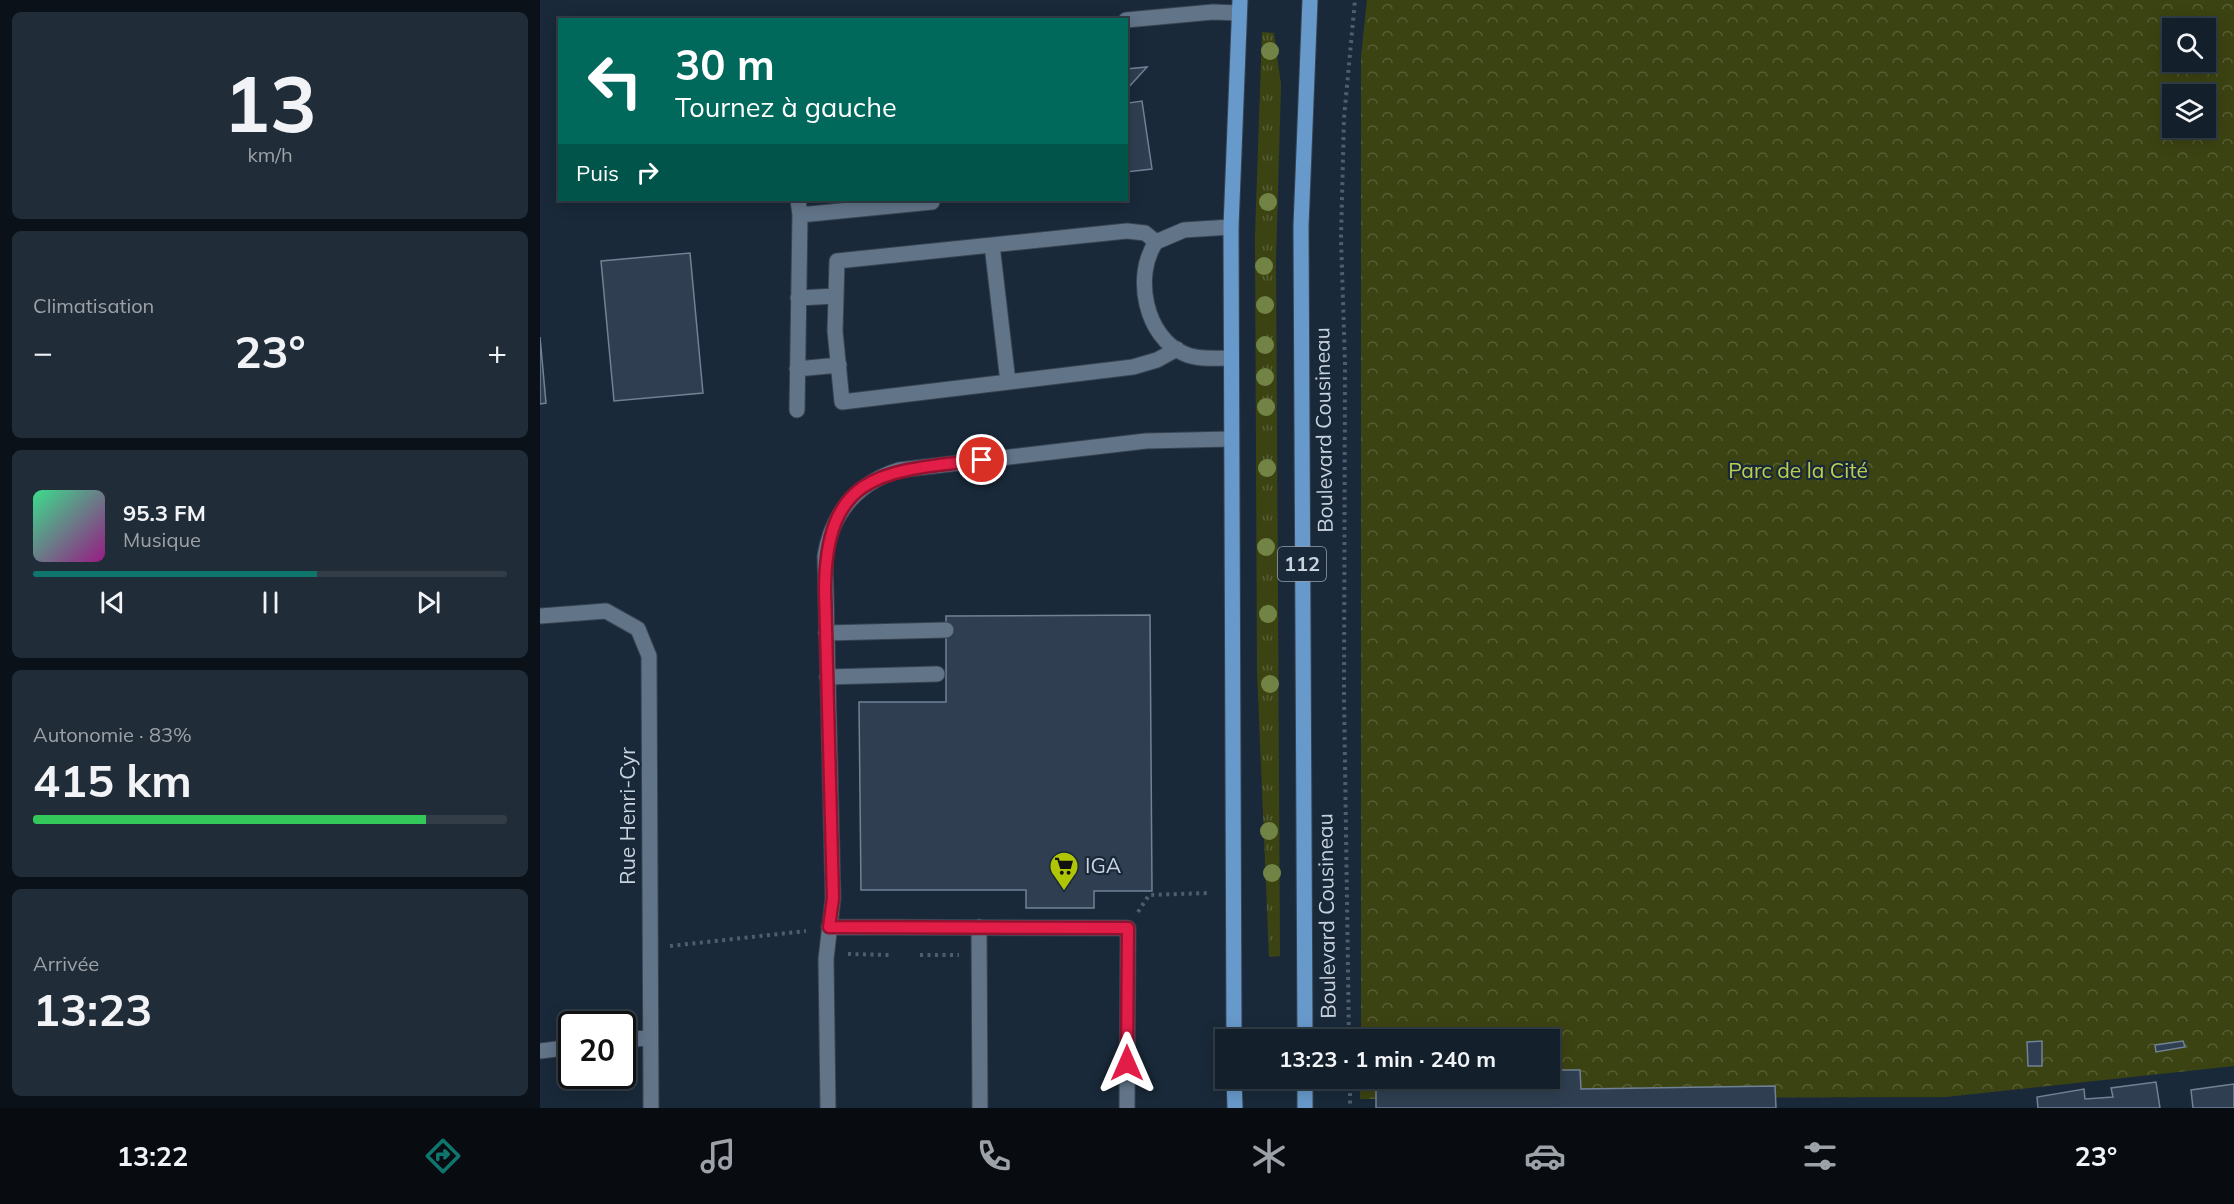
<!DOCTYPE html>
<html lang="fr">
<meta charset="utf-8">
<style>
:root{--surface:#131f2b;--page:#202c37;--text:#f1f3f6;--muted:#9da2a9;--line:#323d47;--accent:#0f766e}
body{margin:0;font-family:Mulish,sans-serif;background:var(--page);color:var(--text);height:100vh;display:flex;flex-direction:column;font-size:22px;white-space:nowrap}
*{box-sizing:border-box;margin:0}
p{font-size:20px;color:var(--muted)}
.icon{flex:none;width:33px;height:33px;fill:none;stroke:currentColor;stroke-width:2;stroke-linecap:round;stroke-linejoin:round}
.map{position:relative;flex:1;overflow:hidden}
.side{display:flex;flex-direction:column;gap:12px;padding:12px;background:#0a1118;width:540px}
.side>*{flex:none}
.top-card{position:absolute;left:18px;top:18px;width:570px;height:183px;border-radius:0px;box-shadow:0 3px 15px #0003,0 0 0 2px var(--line);background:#00695c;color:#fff;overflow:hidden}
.tools{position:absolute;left:1622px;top:18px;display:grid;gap:12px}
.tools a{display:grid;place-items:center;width:54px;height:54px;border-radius:0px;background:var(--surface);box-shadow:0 3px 15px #0003,0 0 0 2px var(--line);font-size:30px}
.speed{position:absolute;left:18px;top:1011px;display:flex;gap:12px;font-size:30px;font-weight:700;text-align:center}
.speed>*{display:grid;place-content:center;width:78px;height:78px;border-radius:50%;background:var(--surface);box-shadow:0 3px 15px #0003,0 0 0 2px var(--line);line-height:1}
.speed .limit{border:3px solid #111;border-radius:9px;background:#fff;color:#111}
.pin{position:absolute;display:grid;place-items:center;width:51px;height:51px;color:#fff;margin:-26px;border:3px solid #fff;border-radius:50%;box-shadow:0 2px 6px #0007}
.me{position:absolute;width:66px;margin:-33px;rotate:0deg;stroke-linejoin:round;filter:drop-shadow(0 0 4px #0008)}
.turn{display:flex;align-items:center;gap:21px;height:126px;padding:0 18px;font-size:27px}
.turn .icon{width:78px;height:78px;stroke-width:2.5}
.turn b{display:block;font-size:42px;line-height:51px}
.then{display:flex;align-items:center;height:57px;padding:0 18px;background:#0003;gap:12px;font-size:22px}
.big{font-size:45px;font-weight:700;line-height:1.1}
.side .widget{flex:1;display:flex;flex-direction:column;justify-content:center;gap:9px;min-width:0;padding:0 21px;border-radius:9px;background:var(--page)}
.side .dial{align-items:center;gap:0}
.dial b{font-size:78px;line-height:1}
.song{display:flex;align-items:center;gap:18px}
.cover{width:72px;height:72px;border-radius:9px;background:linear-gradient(135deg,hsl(150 70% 55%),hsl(310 70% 35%))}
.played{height:6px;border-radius:3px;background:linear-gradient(90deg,var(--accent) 60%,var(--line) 60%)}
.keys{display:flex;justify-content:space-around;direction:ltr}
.heat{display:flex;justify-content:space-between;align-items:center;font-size:33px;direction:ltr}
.charge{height:9px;border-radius:4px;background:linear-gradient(90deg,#34c759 83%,var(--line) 0)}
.trip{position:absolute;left:675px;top:1029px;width:345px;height:60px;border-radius:0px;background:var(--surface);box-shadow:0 3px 15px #0003,0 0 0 2px var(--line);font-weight:700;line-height:60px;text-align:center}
.dock{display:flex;height:96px;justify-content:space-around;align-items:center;background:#080c11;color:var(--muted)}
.dock .icon{width:42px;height:42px}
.dock .on{color:var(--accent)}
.dock b{font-size:27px;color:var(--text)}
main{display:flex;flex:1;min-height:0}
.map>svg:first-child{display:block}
</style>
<main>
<section class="side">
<div class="widget dial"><b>13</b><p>km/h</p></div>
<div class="widget"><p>Climatisation</p>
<div class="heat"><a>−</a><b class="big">23°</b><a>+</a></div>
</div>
<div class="widget">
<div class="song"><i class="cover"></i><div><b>95.3 FM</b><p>Musique</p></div></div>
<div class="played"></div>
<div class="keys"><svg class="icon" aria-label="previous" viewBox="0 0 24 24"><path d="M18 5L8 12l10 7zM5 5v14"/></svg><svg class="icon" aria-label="pause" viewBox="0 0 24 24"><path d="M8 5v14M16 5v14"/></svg><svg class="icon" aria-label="next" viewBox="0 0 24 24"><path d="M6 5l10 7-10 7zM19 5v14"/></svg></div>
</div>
<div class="widget"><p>Autonomie · 83%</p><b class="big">415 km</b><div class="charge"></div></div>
<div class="widget"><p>Arrivée</p><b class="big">13:23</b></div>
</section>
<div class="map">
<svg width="1694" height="1108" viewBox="0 0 1694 1108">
<defs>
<pattern id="grass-tufts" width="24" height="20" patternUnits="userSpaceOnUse" patternTransform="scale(1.5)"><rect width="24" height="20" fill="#3c4312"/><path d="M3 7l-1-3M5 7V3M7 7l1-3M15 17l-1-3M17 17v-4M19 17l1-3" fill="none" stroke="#575d34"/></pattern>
<pattern id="park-crowns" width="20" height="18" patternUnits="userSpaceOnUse" patternTransform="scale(1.5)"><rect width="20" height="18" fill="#3c4312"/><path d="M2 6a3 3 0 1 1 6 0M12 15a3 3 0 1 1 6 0" fill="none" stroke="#575d34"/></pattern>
</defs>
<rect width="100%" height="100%" fill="#192939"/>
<path fill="url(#grass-tufts)" d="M722 32 734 33 741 85 736 260 740 956 729 957 717 671 715 235Z"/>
<path fill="url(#park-crowns)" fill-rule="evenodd" d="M827 0H1694V1066L1406 1097 820 1099V1079L1010 1078V1040L821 1039V56ZM1632 28H1665V62H1632ZM1632 94H1665V128H1632Z"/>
<path fill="#2f3f51" stroke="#708296" stroke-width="1.5" d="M607 67 587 89 589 103 602 101 612 169 586 172V69Z
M150 253 163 393 74 401 61 261Z
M0 337 6 403 0 404Z
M610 615 612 891H554V908H486V890H321L319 702H406V616Z
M1502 1041V1066H1488L1487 1042Z
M1643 1041 1645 1047 1616 1052 1615 1045Z
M1010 1070H1040L1041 1089 1235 1086 1236 1108H836V1078H1010Z
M1616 1082 1620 1108H1498L1497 1097 1544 1089 1545 1099 1573 1097 1571 1088Z
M1694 1084V1108H1653L1651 1090Z"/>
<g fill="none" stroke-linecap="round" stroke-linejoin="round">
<g stroke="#374351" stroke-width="17">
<path id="minor" d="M586 20 673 12 699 13
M258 200 260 215 392 202 391 200
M691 227 644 230 616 242C593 275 605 338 645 354 658 360 677 358 691 358
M616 242 605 233 587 231 297 261 295 331 302 402 593 367 617 360 637 349
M452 245 468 382
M258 298 296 296
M257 369 299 365
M257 410 260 215
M0 616 66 611 98 629 109 656 111 1108
M286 633 406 630
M287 677 397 674
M289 927 588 928 587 1108
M439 927 440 1108
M82 1041 110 1037
M0 1051 32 1047
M288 1108 286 959 293 898 285 556C292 512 318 483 359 470L606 441 691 439"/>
</g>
<g stroke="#374351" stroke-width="17">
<path id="major" d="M694 1040 691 227 700 0
M765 1040 761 226 770 0
M694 1078 695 1108
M765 1078V1108"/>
</g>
<path stroke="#4f5d6c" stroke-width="4" stroke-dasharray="3 4.5" stroke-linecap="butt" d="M598 912 609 895 669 893
M130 946 266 931
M308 954 349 955
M380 955H419
M809 1040 804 694 805 363 801 238 804 118 815 0
M810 1078V1108"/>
<use href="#minor" stroke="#627488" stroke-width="15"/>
<use href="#major" stroke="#6899cb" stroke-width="15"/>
</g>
<g fill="#728445">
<circle cx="730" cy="51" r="9"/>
<circle cx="728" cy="202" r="9"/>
<circle cx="724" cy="266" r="9"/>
<circle cx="725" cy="305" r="9"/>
<circle cx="725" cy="345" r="9"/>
<circle cx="725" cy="377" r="9"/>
<circle cx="726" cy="407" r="9"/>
<circle cx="727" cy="468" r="9"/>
<circle cx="726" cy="547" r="9"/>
<circle cx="728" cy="614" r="9"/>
<circle cx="730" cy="684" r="9"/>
<circle cx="729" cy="831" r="9"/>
<circle cx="732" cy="873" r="9"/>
</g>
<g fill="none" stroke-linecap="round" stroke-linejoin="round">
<g stroke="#92132f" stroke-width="15">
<path id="route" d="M442 460C344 471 286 471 285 589L293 898 289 927 588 928 587 1063"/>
</g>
<use href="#route" stroke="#e11d48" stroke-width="10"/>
</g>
<defs>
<g id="supermarket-pin" transform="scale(1.5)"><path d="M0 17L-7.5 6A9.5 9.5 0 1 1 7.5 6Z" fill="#afc506" stroke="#192939"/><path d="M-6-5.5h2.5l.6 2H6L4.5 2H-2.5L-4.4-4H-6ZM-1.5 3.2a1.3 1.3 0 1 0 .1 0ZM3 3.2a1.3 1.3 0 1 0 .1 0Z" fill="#111"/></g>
</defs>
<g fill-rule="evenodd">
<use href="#supermarket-pin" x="524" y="866"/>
</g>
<g text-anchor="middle" stroke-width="4.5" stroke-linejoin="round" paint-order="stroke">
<rect fill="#192939" stroke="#94a0ac" stroke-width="1.5" x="738" y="547" width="48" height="34" rx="4.5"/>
<g font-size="20" font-weight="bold" fill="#c9d3de">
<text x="762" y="571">112</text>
</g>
<g font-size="21" fill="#c9d3de" stroke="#192939">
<text transform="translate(784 430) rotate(-91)" y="7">Boulevard Cousineau</text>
<text transform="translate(88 816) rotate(-90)" y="7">Rue Henri-Cyr</text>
<text transform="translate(787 916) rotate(-91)" y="7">Boulevard Cousineau</text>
</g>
<g font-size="21" fill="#bbcf4f" stroke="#192939">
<text x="1258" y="478">Parc de la Cité</text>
</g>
<g font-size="21" fill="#c9d3de" stroke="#192939" text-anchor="start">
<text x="545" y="873">IGA</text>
</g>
</g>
</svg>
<div class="tools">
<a><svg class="icon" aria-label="search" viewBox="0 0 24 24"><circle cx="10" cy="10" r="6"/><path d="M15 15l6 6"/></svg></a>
<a><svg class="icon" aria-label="layers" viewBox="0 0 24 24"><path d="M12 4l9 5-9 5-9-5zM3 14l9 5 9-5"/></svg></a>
</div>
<div class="speed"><div class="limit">20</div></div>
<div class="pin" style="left:442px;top:460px;background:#d93025"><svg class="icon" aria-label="arrive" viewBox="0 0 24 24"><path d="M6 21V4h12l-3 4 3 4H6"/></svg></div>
<svg class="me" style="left:587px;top:1063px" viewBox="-20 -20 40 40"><path d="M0-17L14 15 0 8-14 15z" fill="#e11d48" stroke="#fff" stroke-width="4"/></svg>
<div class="trip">13:23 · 1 min · 240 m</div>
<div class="top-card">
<div class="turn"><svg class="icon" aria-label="left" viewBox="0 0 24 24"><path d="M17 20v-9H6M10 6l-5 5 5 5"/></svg><div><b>30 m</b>Tournez à gauche</div></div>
<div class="then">Puis<svg class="icon" aria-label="right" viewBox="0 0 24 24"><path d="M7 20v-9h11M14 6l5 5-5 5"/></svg></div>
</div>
</div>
</main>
<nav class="dock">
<b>13:22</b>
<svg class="icon on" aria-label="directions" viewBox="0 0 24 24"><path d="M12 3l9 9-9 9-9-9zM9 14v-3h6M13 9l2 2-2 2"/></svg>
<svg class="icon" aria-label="music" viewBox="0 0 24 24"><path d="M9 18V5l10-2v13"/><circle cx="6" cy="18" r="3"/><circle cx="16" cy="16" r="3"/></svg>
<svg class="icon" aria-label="phone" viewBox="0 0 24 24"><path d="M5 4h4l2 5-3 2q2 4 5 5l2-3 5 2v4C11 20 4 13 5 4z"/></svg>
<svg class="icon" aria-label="climate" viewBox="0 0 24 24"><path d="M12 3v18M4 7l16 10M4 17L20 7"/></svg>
<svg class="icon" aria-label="car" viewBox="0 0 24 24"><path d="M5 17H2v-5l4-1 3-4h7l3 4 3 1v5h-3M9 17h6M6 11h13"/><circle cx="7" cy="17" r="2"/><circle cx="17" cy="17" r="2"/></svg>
<svg class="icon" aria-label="filters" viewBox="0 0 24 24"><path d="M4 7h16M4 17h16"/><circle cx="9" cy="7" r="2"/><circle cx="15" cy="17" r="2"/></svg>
<b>23°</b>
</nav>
